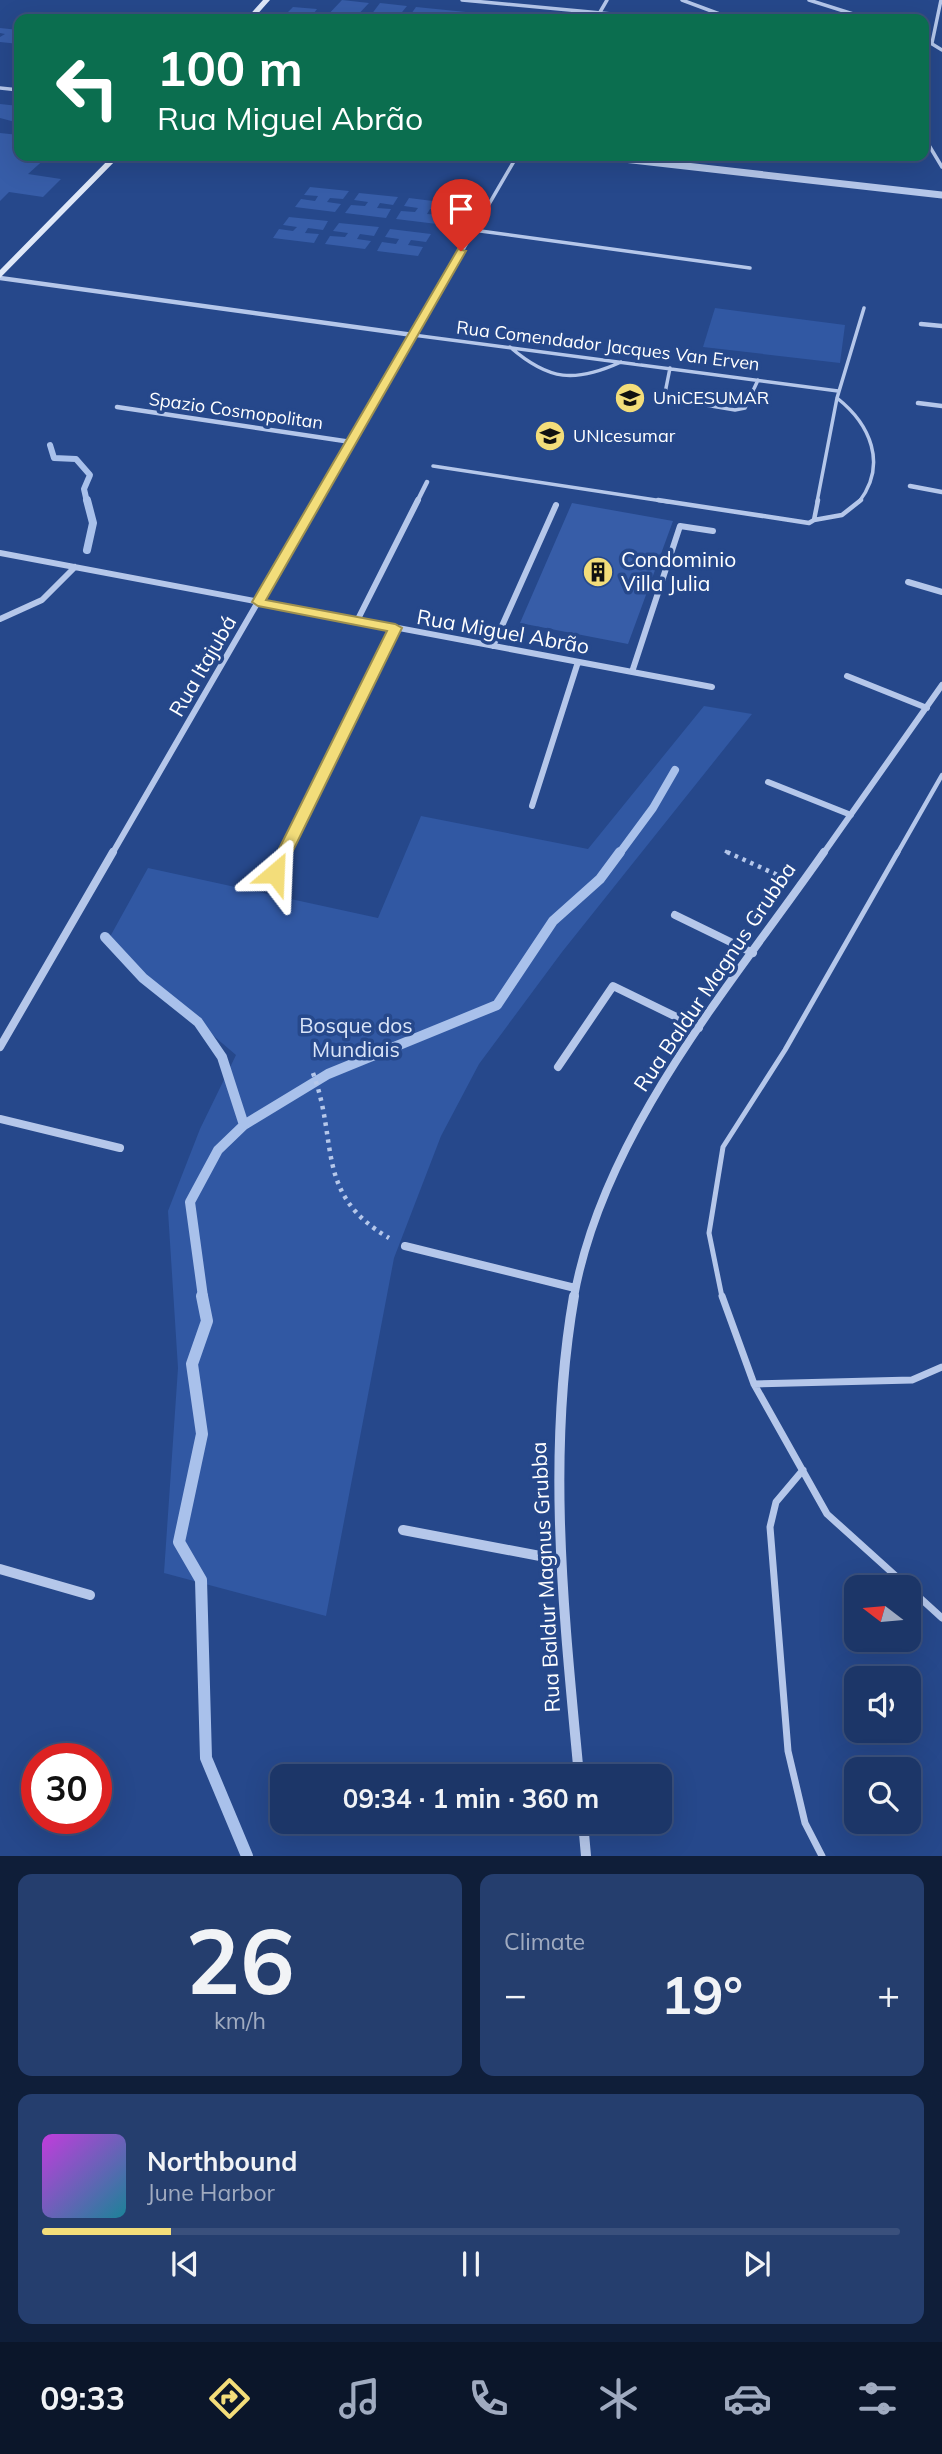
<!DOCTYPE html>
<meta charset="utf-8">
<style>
:root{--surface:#1c3668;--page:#253e6e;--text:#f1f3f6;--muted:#a0abc0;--line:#3a507c;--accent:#f3dd7a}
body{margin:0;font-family:Mulish,sans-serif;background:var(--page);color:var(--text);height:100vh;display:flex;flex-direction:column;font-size:26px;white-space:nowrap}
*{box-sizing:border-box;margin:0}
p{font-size:23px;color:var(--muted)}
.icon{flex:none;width:38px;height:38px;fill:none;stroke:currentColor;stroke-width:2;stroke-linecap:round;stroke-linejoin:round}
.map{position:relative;height:1856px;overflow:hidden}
.panel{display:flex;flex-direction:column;gap:18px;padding:18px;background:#0f1e39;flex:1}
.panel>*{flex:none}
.banner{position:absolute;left:14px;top:14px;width:915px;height:147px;border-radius:14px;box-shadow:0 7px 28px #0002,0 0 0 2px var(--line);background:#0b6e4f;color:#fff;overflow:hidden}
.needle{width:46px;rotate:286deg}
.fabs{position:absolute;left:844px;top:1575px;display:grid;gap:14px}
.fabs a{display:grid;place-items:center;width:77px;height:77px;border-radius:14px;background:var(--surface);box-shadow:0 7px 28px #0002,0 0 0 2px var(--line);font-size:35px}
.speed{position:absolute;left:21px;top:1743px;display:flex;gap:14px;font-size:35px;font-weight:700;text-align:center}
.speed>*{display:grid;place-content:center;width:91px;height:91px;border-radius:50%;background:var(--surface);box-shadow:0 7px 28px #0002,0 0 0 2px var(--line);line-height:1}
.speed .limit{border:10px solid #d22;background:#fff;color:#111}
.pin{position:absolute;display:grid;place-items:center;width:60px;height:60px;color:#fff;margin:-72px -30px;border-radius:50% 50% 50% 0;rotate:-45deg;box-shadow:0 0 7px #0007}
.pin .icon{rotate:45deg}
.me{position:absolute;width:77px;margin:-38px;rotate:26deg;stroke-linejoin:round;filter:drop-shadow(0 0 5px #0008)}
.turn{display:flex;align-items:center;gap:24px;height:147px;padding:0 28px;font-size:32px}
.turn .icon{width:91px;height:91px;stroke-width:2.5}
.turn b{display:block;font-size:49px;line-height:60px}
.big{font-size:52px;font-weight:700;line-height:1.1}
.panel .widget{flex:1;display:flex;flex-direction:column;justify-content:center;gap:10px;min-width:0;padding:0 24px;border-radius:14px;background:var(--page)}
.panel .dial{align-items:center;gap:0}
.dial b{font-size:91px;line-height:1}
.song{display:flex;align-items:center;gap:21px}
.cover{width:84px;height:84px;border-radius:10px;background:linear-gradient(135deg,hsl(290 70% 55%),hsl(190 70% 35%))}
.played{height:7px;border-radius:4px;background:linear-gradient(90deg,var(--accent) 15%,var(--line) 15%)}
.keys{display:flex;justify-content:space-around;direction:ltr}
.heat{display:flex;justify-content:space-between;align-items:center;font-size:38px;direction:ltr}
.panel .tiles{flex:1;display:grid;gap:18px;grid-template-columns:1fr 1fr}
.widget:last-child{grid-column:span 2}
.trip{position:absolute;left:270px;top:1764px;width:402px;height:70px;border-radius:14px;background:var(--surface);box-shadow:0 7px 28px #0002,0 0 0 2px var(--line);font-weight:700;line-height:70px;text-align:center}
.menu{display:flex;height:112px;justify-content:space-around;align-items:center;background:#0b162a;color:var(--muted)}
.menu .icon{width:49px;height:49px}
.menu .on{color:var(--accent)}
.menu b{font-size:32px;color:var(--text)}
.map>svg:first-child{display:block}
</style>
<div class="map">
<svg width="942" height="1856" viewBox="0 0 942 1856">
<rect width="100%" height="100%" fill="#26488b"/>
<path fill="#3158a3" d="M715 308 845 325 840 363 703 347Z
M704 706 752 714 562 952 479 1064 441 1136 394 1258 326 1616 164 1573 178 1368 168 1211 200 1129 236 1055 106 944 148 868 378 918 421 816 588 849Z"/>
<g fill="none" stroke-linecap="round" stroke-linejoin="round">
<path stroke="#a9c1eb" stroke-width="6" d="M50 445 54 458 76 459 90 475 84 489 87 502"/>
<path stroke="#a9c1eb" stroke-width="8" d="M87 500 93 523 87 550
M619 854 653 808 675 770"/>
<path stroke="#a9c1eb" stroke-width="10" d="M105 937 143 978 198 1022 222 1057 244 1125
M203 1297 190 1202 218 1150 244 1125 328 1074 497 1005 553 921 600 879 620 852"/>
<path stroke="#a9c1eb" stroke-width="12" d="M202 1296 207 1321 192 1364 202 1434 179 1542 201 1580 206 1758 247 1856"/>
</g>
<path fill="#375da8" d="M342 0 369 3 354 19H324Z
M380 3 407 6 398 17 368 19Z
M293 7 317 9 314 13 320 14 315 19H282L291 17 293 15 286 14Z
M416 7 486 14 483 19H416L419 14H411Z
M0 28 19 30V44L0 42V37L5 34 0 33Z
M0 104 19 106V123L0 118Z
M0 133 19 135V156H48L28 174 61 179 43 197 9 192 0 201Z
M310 187 349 191 343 199 330 198 327 202 341 204 335 212 295 207 301 199 315 201 318 196 304 195Z
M359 193 398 197 393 205 380 203 377 208 391 209 386 218 345 213 351 205 365 206 368 202 354 200Z
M409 198 449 203 444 211 430 209 427 214 441 215 437 224 396 219 401 211 415 212 418 208 404 206Z
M289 217 328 221 323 230 308 228 305 233 319 234 314 243 273 238 279 229 293 231 297 227 283 225Z
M339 223 379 227 374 236 360 234 357 239 371 241 365 249 325 244 330 236 345 237 348 233 333 231Z
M390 229 431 234 426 242 411 240 408 245 423 247 418 256 377 251 382 242 396 244 399 239 385 237Z
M572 503 673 521 628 644 520 623Z"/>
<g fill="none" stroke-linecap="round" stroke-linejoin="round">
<path stroke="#b5c7ea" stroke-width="3.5" stroke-dasharray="2.5 4.5" stroke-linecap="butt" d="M725 851 731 854"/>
<path stroke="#b5c7ea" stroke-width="4.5" stroke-dasharray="3.5 5" stroke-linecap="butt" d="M727 852 784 878
M313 1073C339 1143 314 1194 389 1238"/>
<path stroke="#b5c7ea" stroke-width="3.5" d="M473 230 750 268
M413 335 838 391
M510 347C549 381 575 383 621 362
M670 368 664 398 735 410 745 408 758 380
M837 398C870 424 888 464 859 502
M433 466 669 502
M817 502 837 398 864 308"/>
<path stroke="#b5c7ea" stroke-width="4.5" d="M658 500 809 523 814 520 818 500
M814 520 842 515 861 500
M897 854 942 775"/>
<path stroke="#b5c7ea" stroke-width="5" d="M722 1297 709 1233 723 1147 785 1050 898 852"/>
<path stroke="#b5c7ea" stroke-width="7" d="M722 1296 754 1384 827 1514 908 1587
M754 1384 912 1380 942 1367
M803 1470 776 1502 770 1527 788 1751 805 1823 822 1856
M908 1587 942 1618"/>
<path stroke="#b5c7ea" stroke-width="3.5" d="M462 0 665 19
M682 0 733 19
M809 0 869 19
M596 19 607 0
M924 39 942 50
M932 43 941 0
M0 88 19 90
M924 137 942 167
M478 223 517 156"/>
<path stroke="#b5c7ea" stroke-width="4.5" d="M0 278 413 335
M921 324 942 326
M918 403 942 406
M117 407 351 442
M910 486 942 492
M316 502 479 221
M417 502 427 482"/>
<path stroke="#b5c7ea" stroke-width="6" d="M0 553 712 687
M908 582 942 592
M0 619 42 600 75 567
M357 621 418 500
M493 646 556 505
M632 672 680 526 713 531
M847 676 927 708
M768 782 851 815
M532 806 578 662
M112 854 317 500
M284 854 395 628
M823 854 942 685"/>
<path stroke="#b5c7ea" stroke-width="8" d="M275 873 285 852
M675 915 753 953
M0 1047 113 852
M558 1067 613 986 699 1028
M0 1119 120 1148
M405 1246 575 1288
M574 1297C603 1133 731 985 824 852"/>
<path stroke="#b5c7ea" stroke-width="10" d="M574 1296C546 1456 564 1615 579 1776
M403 1530 561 1560
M0 1569 90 1595
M583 1822 586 1856"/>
<path stroke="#b5c7ea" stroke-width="7" d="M597 156 942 195"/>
<path fill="#dfe8f8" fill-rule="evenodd" d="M263 0H270L253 19H246Z
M112 156H120L0 278V270Z"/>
</g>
<path fill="#f3dd7a" stroke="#9e904f" stroke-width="2" d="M458 249 466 251 266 600 395 624 402 628 282 873 275 878 267 873 387 631 258 606 252 602Z"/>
<defs>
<g id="university-disc" transform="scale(1.575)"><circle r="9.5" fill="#f3dd7a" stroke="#26488b"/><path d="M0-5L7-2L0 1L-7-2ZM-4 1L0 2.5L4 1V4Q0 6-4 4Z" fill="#111"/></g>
<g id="school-disc" transform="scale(1.575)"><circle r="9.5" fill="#f3dd7a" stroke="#26488b"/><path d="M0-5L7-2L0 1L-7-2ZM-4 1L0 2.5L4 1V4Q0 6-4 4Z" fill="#111"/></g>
<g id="building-disc" transform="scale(1.575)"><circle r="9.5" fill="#f3dd7a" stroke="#26488b"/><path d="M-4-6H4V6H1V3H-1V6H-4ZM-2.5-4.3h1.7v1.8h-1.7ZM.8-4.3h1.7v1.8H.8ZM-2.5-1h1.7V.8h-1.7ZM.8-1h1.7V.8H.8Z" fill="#111"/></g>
</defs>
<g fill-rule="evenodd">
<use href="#university-disc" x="630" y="398"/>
<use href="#school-disc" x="550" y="436"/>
<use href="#building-disc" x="598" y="572"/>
</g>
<g text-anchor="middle" stroke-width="7" stroke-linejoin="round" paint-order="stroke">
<g font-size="18" fill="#fff" stroke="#26488b">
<text transform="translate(608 346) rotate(7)" y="6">Rua Comendador Jacques Van Erven</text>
<text transform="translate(236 411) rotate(8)" y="6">Spazio Cosmopolitan</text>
</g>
<g font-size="18" fill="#fff" stroke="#26488b" text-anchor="start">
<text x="653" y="404">UniCESUMAR</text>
<text x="573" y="442">UNIcesumar</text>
</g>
<g font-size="21" fill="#fff" stroke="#26488b" text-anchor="start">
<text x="621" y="567">Condominio<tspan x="621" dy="24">Villa Julia</tspan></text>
</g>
<g font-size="21" fill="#fff" stroke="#26488b">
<text transform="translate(503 632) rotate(10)" y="7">Rua Miguel Abrão</text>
<text transform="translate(203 666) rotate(-60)" y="7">Rua Itajubá</text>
<text transform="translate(715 977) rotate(-56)" y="7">Rua Baldur Magnus Grubba</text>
<text transform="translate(546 1577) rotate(-93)" y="7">Rua Baldur Magnus Grubba</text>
</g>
<g font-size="21" fill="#d9e4f8" stroke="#26488b">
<text x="356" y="1033">Bosque dos<tspan x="356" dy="24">Mundiais</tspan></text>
</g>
</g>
</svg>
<div class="fabs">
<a><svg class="needle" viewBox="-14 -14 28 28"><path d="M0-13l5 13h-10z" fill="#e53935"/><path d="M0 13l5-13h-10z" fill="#a0abc0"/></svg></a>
<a><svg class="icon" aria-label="sound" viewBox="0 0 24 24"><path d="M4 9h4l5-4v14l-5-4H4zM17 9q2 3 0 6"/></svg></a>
<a><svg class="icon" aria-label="search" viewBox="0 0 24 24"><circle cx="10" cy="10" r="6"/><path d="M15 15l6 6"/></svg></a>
</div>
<div class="speed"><div class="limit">30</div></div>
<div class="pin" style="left:461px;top:251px;background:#d93025"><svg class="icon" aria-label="arrive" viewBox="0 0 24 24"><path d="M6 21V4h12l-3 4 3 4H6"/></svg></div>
<svg class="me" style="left:275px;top:873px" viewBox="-20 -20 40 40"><path d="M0-17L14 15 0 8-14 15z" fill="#f3dd7a" stroke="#fff" stroke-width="4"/></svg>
<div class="trip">09:34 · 1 min · 360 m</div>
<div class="banner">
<div class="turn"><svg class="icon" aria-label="left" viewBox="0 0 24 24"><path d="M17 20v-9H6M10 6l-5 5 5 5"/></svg><div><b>100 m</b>Rua Miguel Abrão</div></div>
</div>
</div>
<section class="panel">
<div class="tiles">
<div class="widget dial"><b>26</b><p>km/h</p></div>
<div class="widget"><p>Climate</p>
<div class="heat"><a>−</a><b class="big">19°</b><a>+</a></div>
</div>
<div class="widget">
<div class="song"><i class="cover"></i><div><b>Northbound</b><p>June Harbor</p></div></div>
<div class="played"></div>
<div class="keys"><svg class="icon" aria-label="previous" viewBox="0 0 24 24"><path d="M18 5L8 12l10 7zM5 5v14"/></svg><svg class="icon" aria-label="pause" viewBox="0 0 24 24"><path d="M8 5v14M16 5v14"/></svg><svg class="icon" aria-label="next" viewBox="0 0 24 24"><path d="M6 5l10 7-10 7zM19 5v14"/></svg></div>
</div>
</div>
</section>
<nav class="menu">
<b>09:33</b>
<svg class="icon on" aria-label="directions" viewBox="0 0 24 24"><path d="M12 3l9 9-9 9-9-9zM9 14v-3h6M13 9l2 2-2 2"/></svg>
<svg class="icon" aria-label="music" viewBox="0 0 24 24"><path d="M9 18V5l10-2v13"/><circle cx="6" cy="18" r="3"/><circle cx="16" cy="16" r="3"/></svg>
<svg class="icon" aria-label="phone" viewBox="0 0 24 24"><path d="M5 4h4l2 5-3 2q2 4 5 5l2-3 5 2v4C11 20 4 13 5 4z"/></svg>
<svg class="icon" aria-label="climate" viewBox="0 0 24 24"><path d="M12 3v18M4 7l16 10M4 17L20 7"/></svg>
<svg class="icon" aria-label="car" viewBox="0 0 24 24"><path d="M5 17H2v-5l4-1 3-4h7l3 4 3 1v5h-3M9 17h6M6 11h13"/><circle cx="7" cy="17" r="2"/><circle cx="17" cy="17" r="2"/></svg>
<svg class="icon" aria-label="filters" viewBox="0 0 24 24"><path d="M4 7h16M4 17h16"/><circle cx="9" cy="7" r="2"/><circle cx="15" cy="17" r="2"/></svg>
</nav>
